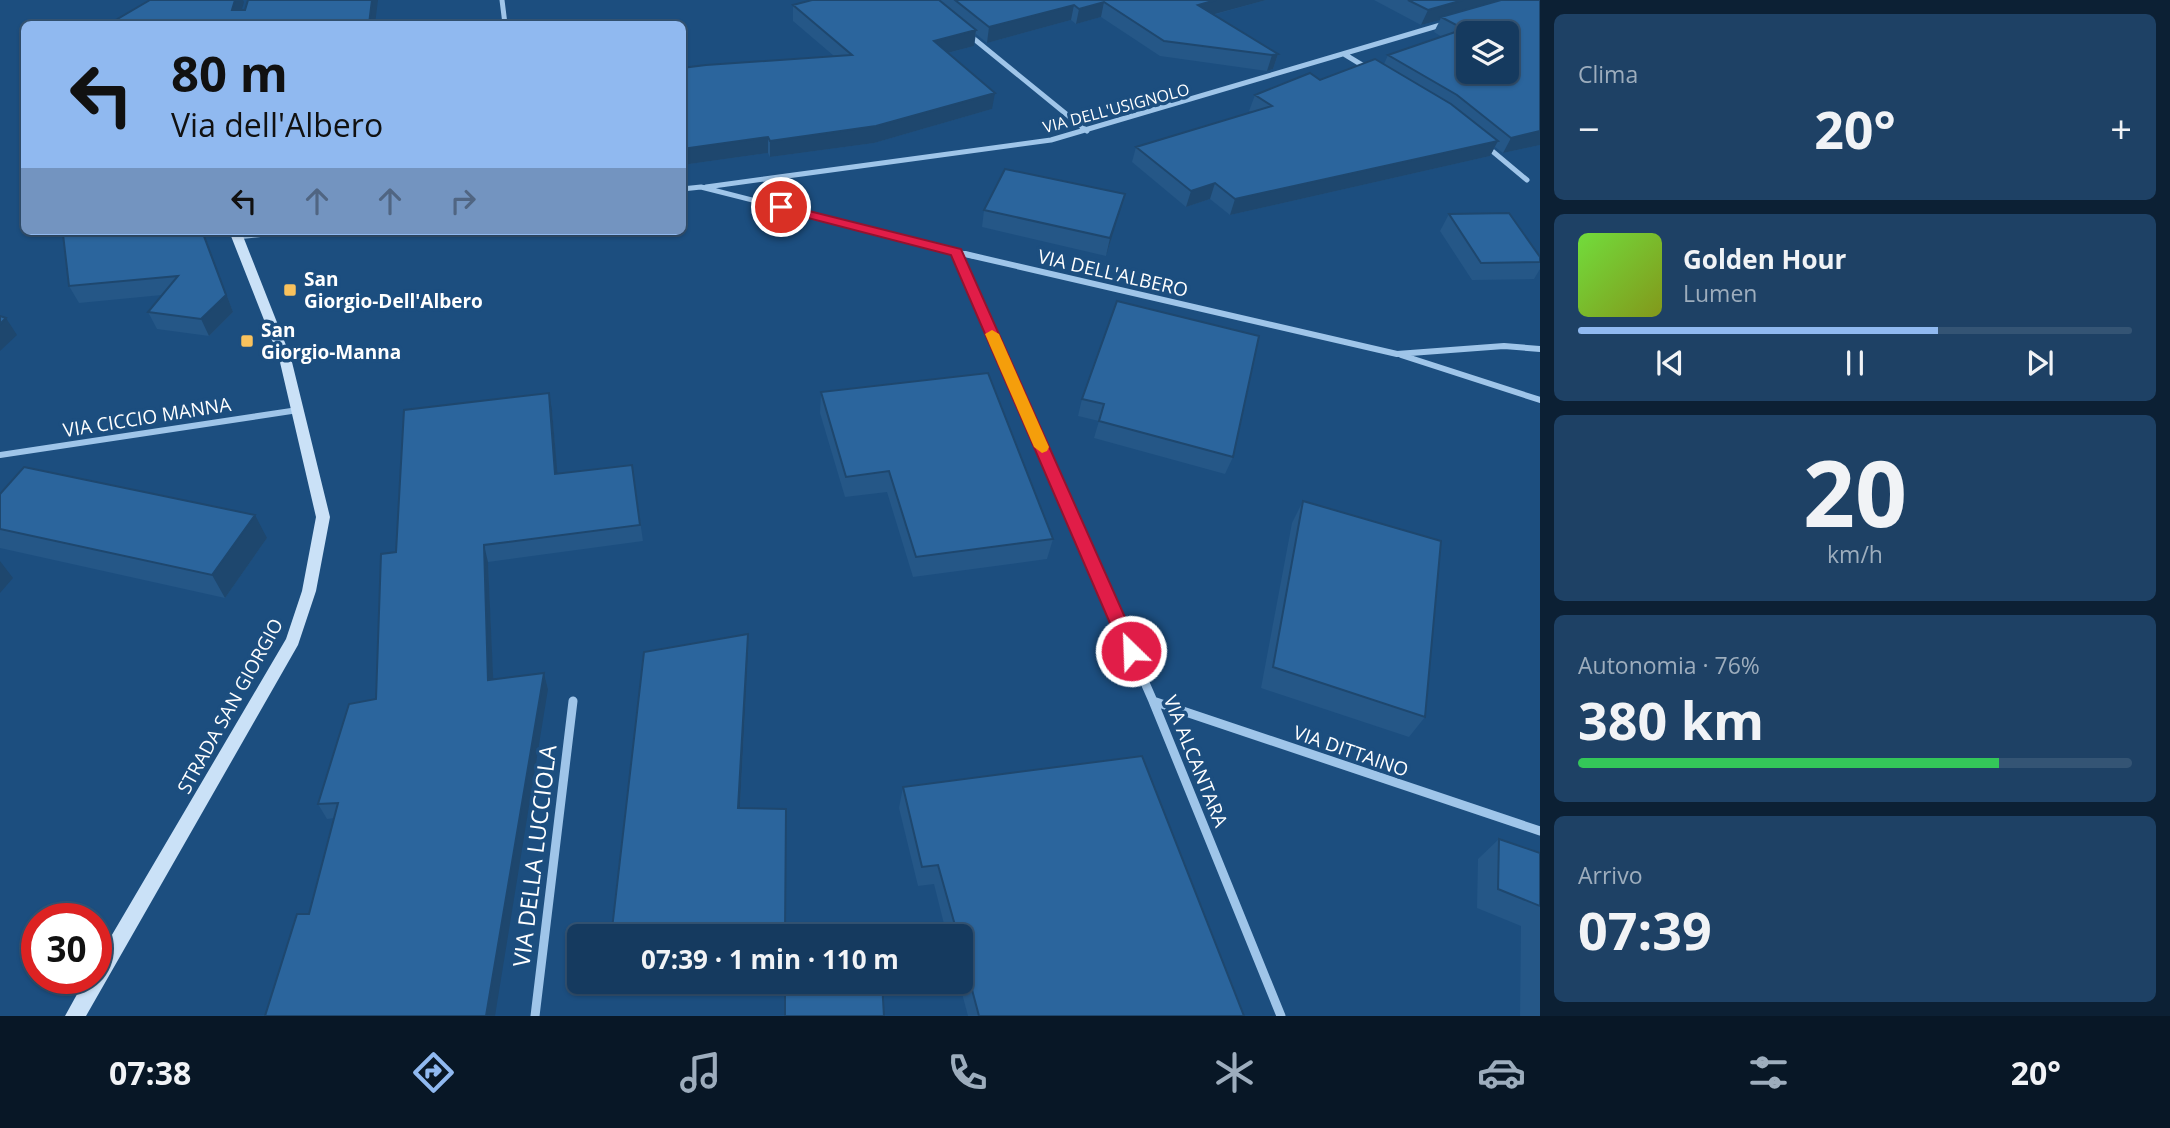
<!DOCTYPE html>
<html lang="it">
<meta charset="utf-8">
<style>
:root{--surface:#153a5f;--page:#1e4165;--text:#f1f3f6;--muted:#9dadbd;--line:#345474;--accent:#90b9f0}
body{margin:0;font-family:"Open Sans",sans-serif;background:var(--page);color:var(--text);height:100vh;display:flex;flex-direction:column;font-size:26px;white-space:nowrap}
*{box-sizing:border-box;margin:0}
p{font-size:23px;color:var(--muted)}
.icon{flex:none;width:38px;height:38px;fill:none;stroke:currentColor;stroke-width:2;stroke-linecap:round;stroke-linejoin:round}
.map{position:relative;flex:1;overflow:hidden}
.side{display:flex;flex-direction:column;gap:14px;padding:14px;background:#0c2034;width:630px}
.side>*{flex:none}
.hud{position:absolute;left:21px;top:21px;width:665px;height:214px;border-radius:10px;box-shadow:0 2px 5px #0004,0 0 0 2px var(--line);background:#90b9f0;color:#111;overflow:hidden}
.controls{position:absolute;left:1456px;top:21px;display:grid;gap:14px}
.controls a{display:grid;place-items:center;width:63px;height:63px;border-radius:10px;background:var(--surface);box-shadow:0 2px 5px #0004,0 0 0 2px var(--line);font-size:35px}
.speed{position:absolute;left:21px;top:903px;display:flex;gap:14px;font-size:35px;font-weight:700;text-align:center}
.speed>*{display:grid;place-content:center;width:91px;height:91px;border-radius:50%;background:var(--surface);box-shadow:0 2px 5px #0004,0 0 0 2px var(--line);line-height:1}
.speed .limit{border:10px solid #d22;background:#fff;color:#111}
.pin{position:absolute;display:grid;place-items:center;width:60px;height:60px;color:#fff;margin:-30px;border:4px solid #fff;border-radius:50%;box-shadow:0 2px 7px #0007}
.me{position:absolute;width:77px;margin:-38px;rotate:336deg;stroke-linejoin:round;filter:drop-shadow(0 0 5px #0008)}
.turn{display:flex;align-items:center;gap:24px;height:147px;padding:0 35px;font-size:32px}
.turn .icon{width:91px;height:91px;stroke-width:2.5}
.turn b{display:block;font-size:49px;line-height:60px}
.lanes{display:flex;align-items:center;height:66px;padding:0 35px;background:#0003;justify-content:center;gap:35px;direction:ltr}
.lanes .off{opacity:.35}
.big{font-size:52px;font-weight:700;line-height:1.1}
.side .widget{flex:1;display:flex;flex-direction:column;justify-content:center;gap:10px;min-width:0;padding:0 24px;border-radius:10px;background:var(--page)}
.side .dial{align-items:center;gap:0}
.dial b{font-size:91px;line-height:1}
.song{display:flex;align-items:center;gap:21px}
.cover{width:84px;height:84px;border-radius:10px;background:linear-gradient(135deg,hsl(100 70% 55%),hsl(70 70% 35%))}
.played{height:7px;border-radius:4px;background:linear-gradient(90deg,var(--accent) 65%,var(--line) 65%)}
.keys{display:flex;justify-content:space-around;direction:ltr}
.heat{display:flex;justify-content:space-between;align-items:center;font-size:38px;direction:ltr}
.charge{height:10px;border-radius:5px;background:linear-gradient(90deg,#34c759 76%,var(--line) 0)}
.trip{position:absolute;left:567px;top:924px;width:406px;height:70px;border-radius:10px;background:var(--surface);box-shadow:0 2px 5px #0004,0 0 0 2px var(--line);font-weight:700;line-height:70px;text-align:center}
.tab-bar{display:flex;height:112px;justify-content:space-around;align-items:center;background:#081726;color:var(--muted)}
.tab-bar .icon{width:49px;height:49px}
.tab-bar .on{color:var(--accent)}
.tab-bar b{font-size:32px;color:var(--text)}
main{display:flex;flex:1;min-height:0}
.map>svg:first-child{display:block}
</style>
<main>
<div class="map">
<svg width="1540" height="1016" viewBox="0 0 1540 1016">
<rect width="100%" height="100%" fill="#1c4e7f"/>
<g fill="none" stroke-linecap="round" stroke-linejoin="round">
<path stroke="#9fc5e9" stroke-width="5" d="M502 0 505 24
M968 34 1087 131
M1344 54 1367 68
M1485 145 1527 180
M706 187 1051 140 1444 24
M682 189 701 187 973 256
M237 237 292 231
M956 252 958 256"/>
<path stroke="#9fc5e9" stroke-width="6" d="M957 254 1103 587
M965 254 1397 354 1504 346 1540 349
M1401 355 1540 400
M0 455 298 410"/>
<path stroke="#9fc5e9" stroke-width="9" d="M1102 585 1153 701 1281 1016
M1153 701 1540 831
M535 1016 573 701"/>
<path fill="#cae1f7" fill-rule="evenodd" d="M229 231H241L291 358 330 517 316 591 298 645 86 1016H65L86 978H96V962L286 639 302 591 316 517 279 358Z"/>
</g>
<path fill="#255787" d="M812 0H1266L1213 15 1278 54 1273 69 1267 71 1160 56 1101 17 1076 24 1071 20 987 43 976 34 974 46 948 53 992 109 874 143 770 157 768 153 682 165 834 56 793 21V5Z
M1374 0H1540V145L1503 153 1495 147 1490 156 1230 215 1210 199 1186 207 1132 162 1136 147 1252 112 1249 111 1255 95 1384 64 1388 55 1442 37 1434 32 1440 20 1421 25Z
M1125 194 1106 256 982 227 984 210Z
M1449 214 1540 257V269L1534 279 1472 280 1440 231Z
M203 231 233 312 209 336 157 329 148 312 162 295 79 303 69 286Z
M1117 301 1233 457 1225 474 1094 438 1099 421 1078 416 1082 399Z
M821 392 1053 539 1047 559 913 577 887 492 845 497 820 413Z
M552 410 557 474 632 465 643 541 488 562 493 680 544 673 548 689 309 914 334 818 327 819 318 804 376 699 396 552Z
M0 494 267 538 225 598 0 548Z
M1303 501 1425 717 1409 737 1261 688 1292 523Z
M748 653 740 808 786 809 785 936H614L612 929Z
M903 787 1244 1016H968L959 982H961V936H947L934 884 918 886 899 808Z
M1499 839 1540 853V1016H1520L1521 926 1477 908 1478 859Z"/>
<path fill="#1e476e" d="M235 0H243L244 2 238 24 232 10Z
M372 0H378L375 24H369Z
M1216 0H1266L1193 20 1198 5Z
M1463 0H1509L1441 17 1440 20 1421 25 1428 10Z
M1104 2 1101 17 1076 24 1079 9Z
M1074 5 1071 20 987 43 989 27Z
M976 30 974 46 932 57 934 41Z
M1278 54 1273 69 1267 71 1272 55Z
M995 93 992 109 874 143 770 157V141Z
M1540 131V145L1503 153 1511 138Z
M768 137V153L682 165V149Z
M1498 141 1490 156 1230 215 1235 199Z
M1215 183 1210 199 1186 207 1191 191Z
M1125 194 1120 211 1106 256 1110 238Z
M202 231H203L233 312 209 336 201 319Z
M6 318 17 335 0 351V324Z
M549 393 552 410 559 491 555 474Z
M255 515 267 538 225 598 212 575Z
M484 545 488 562 494 696 488 680Z
M0 561 13 578 0 593Z
M748 634V653L739 825 738 808Z
M544 673 548 689 495 1016H486Z"/>
<path fill="#2b659d" stroke="#1e476e" stroke-width="2" fill-rule="evenodd" d="M150 0H235L232 10H245L248 0H372L369 24H109Z
M812 0H939L976 30 934 41 995 93 876 126 770 141 768 137 682 149V68L706 65 852 55 793 5Z
M955 0H1216L1198 5 1278 54 1272 55 1164 41 1104 2 1079 9 1074 5 989 27Z
M1408 0H1463L1428 10Z
M1501 0H1540V131L1511 138 1457 95 1388 55 1464 29 1441 17ZM1468 33H1507V72H1468Z
M1375 59 1451 104 1498 141 1235 199 1215 183 1191 191 1136 147 1272 106 1255 95 1310 73 1320 80Z
M1005 169 1125 194 1110 238 984 210Z
M1509 213 1540 257V262L1481 263 1449 214Z
M76 231H202L226 295 201 319 148 312 178 276 69 286 63 234Z
M1117 301 1259 336 1233 457 1099 421 1104 404 1082 399Z
M0 316 6 318 0 324Z
M988 373 1053 539 916 557 889 471 846 477 821 392Z
M549 393 555 474 632 465 640 525 484 545 488 680 544 673 486 1016H265L297 914H309L338 803 318 804 349 704 376 699 381 554 396 552 404 410Z
M24 467 255 515 212 575 0 529V494Z
M1303 501 1441 541 1425 717 1273 667Z
M748 634 738 808 786 809 785 934 612 929 644 652Z
M1142 756 1244 1016H979L961 948V936H958L938 865 922 867 903 787Z
M1499 839 1540 853V906L1498 889Z
M785 933 879 934V936H785Z
M785 982H882L884 1016H785Z"/>
<path fill="#e11d48" stroke="#92132f" stroke-width="2" d="M781 204 961 249 1140 651 1137 656 1131 659 1125 656 1122 651 951 255 777 210 775 207Z"/>
<path fill="#f59e0b" d="M992 330 999 334 1049 447 1047 451 1042 453 1034 447 985 334Z"/>
<g fill="#f9c25d" stroke="#1c4e7f" stroke-width="2.5">
<rect x="283" y="283" width="14" height="14" rx="3.5"/>
<rect x="240" y="334" width="14" height="14" rx="3.5"/>
</g>
<g text-anchor="middle" stroke-width="7" stroke-linejoin="round" paint-order="stroke">
<g font-size="16" fill="#fff" stroke="#1c4e7f">
<text transform="translate(1116 108) rotate(-15)" y="6">VIA DELL'USIGNOLO</text>
</g>
<g font-size="19" fill="#fff" stroke="#1c4e7f">
<text transform="translate(1113 273) rotate(13)" y="7">VIA DELL'ALBERO</text>
<text transform="translate(147 417) rotate(-9)" y="7">VIA CICCIO MANNA</text>
<text transform="translate(230 706) rotate(-61)" y="7">STRADA SAN GIORGIO</text>
<text transform="translate(1351 751) rotate(19)" y="7">VIA DITTAINO</text>
<text transform="translate(1196 761) rotate(68)" y="7">VIA ALCANTARA</text>
</g>
<g font-size="19" font-weight="bold" fill="#fff" stroke="#1c4e7f" text-anchor="start">
<text x="304" y="286">San<tspan x="304" dy="22">Giorgio-Dell'Albero</tspan></text>
<text x="261" y="337">San<tspan x="261" dy="22">Giorgio-Manna</tspan></text>
</g>
<g font-size="23" fill="#fff" stroke="#1c4e7f">
<text transform="translate(535 856) rotate(-83)" y="8">VIA DELLA LUCCIOLA</text>
</g>
</g>
</svg>
<div class="controls">
<a><svg class="icon" aria-label="layers" viewBox="0 0 24 24"><path d="M12 4l9 5-9 5-9-5zM3 14l9 5 9-5"/></svg></a>
</div>
<div class="speed"><div class="limit">30</div></div>
<div class="pin" style="left:781px;top:207px;background:#d93025"><svg class="icon" aria-label="arrive" viewBox="0 0 24 24"><path d="M6 21V4h12l-3 4 3 4H6"/></svg></div>
<svg class="me" style="left:1131px;top:651px" viewBox="-20 -20 40 40"><circle r="17" fill="#e11d48" stroke="#fff" stroke-width="3"/><path d="M0-11L8 9 0 5-8 9z" fill="#fff"/></svg>
<div class="trip">07:39 · 1 min · 110 m</div>
<div class="hud">
<div class="turn"><svg class="icon" aria-label="left" viewBox="0 0 24 24"><path d="M17 20v-9H6M10 6l-5 5 5 5"/></svg><div><b>80 m</b>Via dell'Albero</div></div>
<div class="lanes"><svg class="icon" aria-label="left" viewBox="0 0 24 24"><path d="M17 20v-9H6M10 6l-5 5 5 5"/></svg><svg class="icon off" aria-label="ahead" viewBox="0 0 24 24"><path d="M12 20V5M6 11l6-6 6 6"/></svg><svg class="icon off" aria-label="ahead" viewBox="0 0 24 24"><path d="M12 20V5M6 11l6-6 6 6"/></svg><svg class="icon off" aria-label="right" viewBox="0 0 24 24"><path d="M7 20v-9h11M14 6l5 5-5 5"/></svg></div>
</div>
</div>
<section class="side">
<div class="widget"><p>Clima</p>
<div class="heat"><a>−</a><b class="big">20°</b><a>+</a></div>
</div>
<div class="widget">
<div class="song"><i class="cover"></i><div><b>Golden Hour</b><p>Lumen</p></div></div>
<div class="played"></div>
<div class="keys"><svg class="icon" aria-label="previous" viewBox="0 0 24 24"><path d="M18 5L8 12l10 7zM5 5v14"/></svg><svg class="icon" aria-label="pause" viewBox="0 0 24 24"><path d="M8 5v14M16 5v14"/></svg><svg class="icon" aria-label="next" viewBox="0 0 24 24"><path d="M6 5l10 7-10 7zM19 5v14"/></svg></div>
</div>
<div class="widget dial"><b>20</b><p>km/h</p></div>
<div class="widget"><p>Autonomia · 76%</p><b class="big">380 km</b><div class="charge"></div></div>
<div class="widget"><p>Arrivo</p><b class="big">07:39</b></div>
</section>
</main>
<nav class="tab-bar">
<b>07:38</b>
<svg class="icon on" aria-label="directions" viewBox="0 0 24 24"><path d="M12 3l9 9-9 9-9-9zM9 14v-3h6M13 9l2 2-2 2"/></svg>
<svg class="icon" aria-label="music" viewBox="0 0 24 24"><path d="M9 18V5l10-2v13"/><circle cx="6" cy="18" r="3"/><circle cx="16" cy="16" r="3"/></svg>
<svg class="icon" aria-label="phone" viewBox="0 0 24 24"><path d="M5 4h4l2 5-3 2q2 4 5 5l2-3 5 2v4C11 20 4 13 5 4z"/></svg>
<svg class="icon" aria-label="climate" viewBox="0 0 24 24"><path d="M12 3v18M4 7l16 10M4 17L20 7"/></svg>
<svg class="icon" aria-label="car" viewBox="0 0 24 24"><path d="M5 17H2v-5l4-1 3-4h7l3 4 3 1v5h-3M9 17h6M6 11h13"/><circle cx="7" cy="17" r="2"/><circle cx="17" cy="17" r="2"/></svg>
<svg class="icon" aria-label="filters" viewBox="0 0 24 24"><path d="M4 7h16M4 17h16"/><circle cx="9" cy="7" r="2"/><circle cx="15" cy="17" r="2"/></svg>
<b>20°</b>
</nav>
